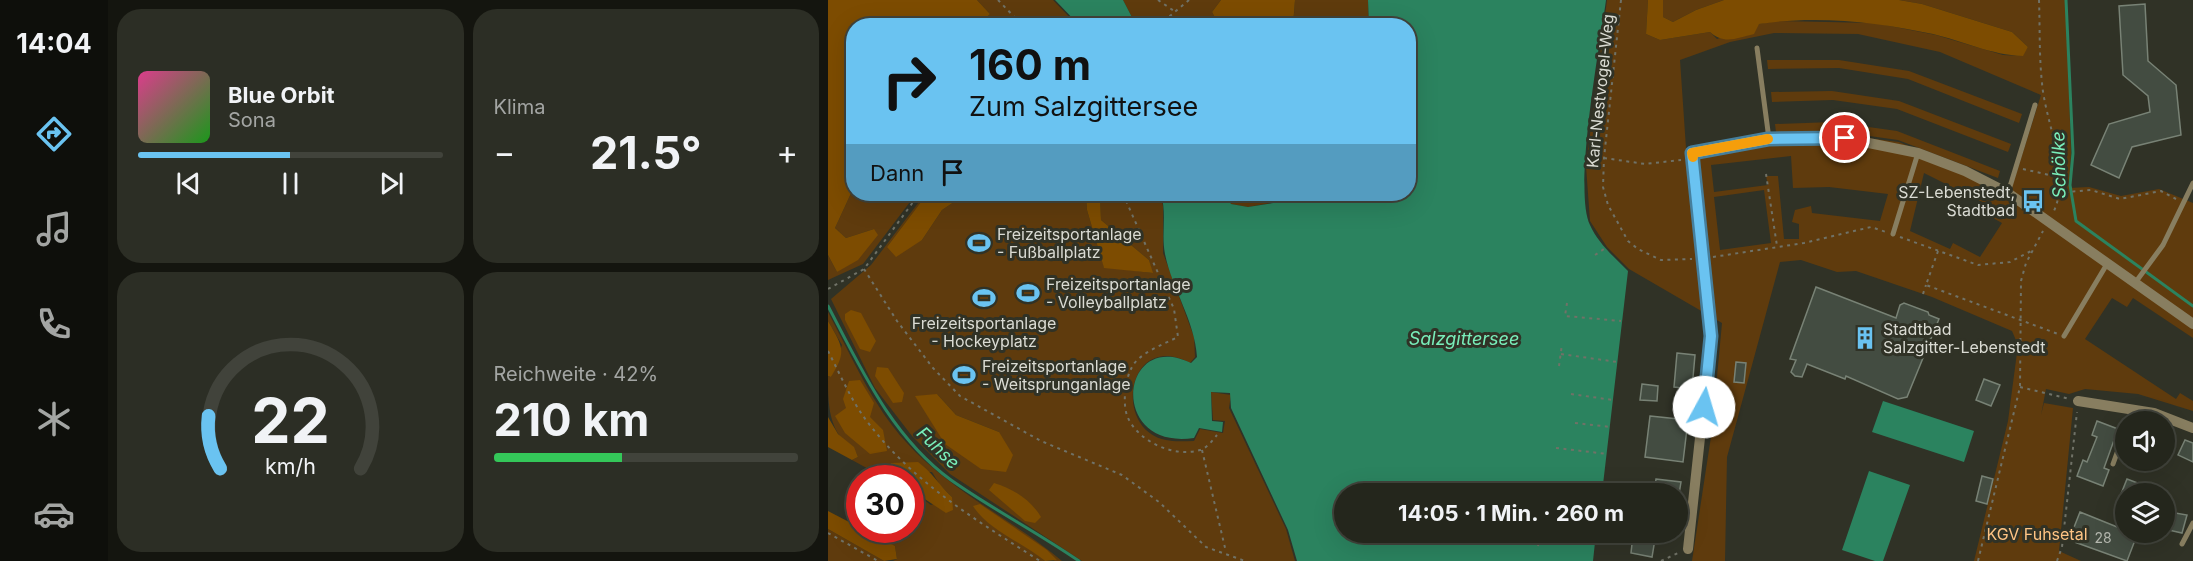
<!DOCTYPE html>
<html lang="de">
<meta charset="utf-8">
<style>
:root{--surface:#24261c;--page:#2c2e25;--text:#f1f3f6;--muted:#a3a5a3;--line:#41433b;--accent:#6ac3f1}
body{margin:0;font-family:Inter,sans-serif;background:var(--page);color:var(--text);height:100vh;display:flex;flex-direction:column;font-size:22px;white-space:nowrap}
*{box-sizing:border-box;margin:0}
p{font-size:20px;color:var(--muted)}
.icon{flex:none;width:33px;height:33px;fill:none;stroke:currentColor;stroke-width:2;stroke-linecap:round;stroke-linejoin:round}
.map{position:relative;flex:1;overflow:hidden}
.details{display:flex;flex-direction:column;gap:9px;padding:9px;background:#14150f;width:720px}
.details>*{flex:none}
.guide{position:absolute;left:18px;top:18px;width:570px;height:183px;border-radius:24px;box-shadow:0 6px 24px #0002,0 0 0 2px var(--line);background:#6ac3f1;color:#111;overflow:hidden}
.tools{position:absolute;left:1287px;top:411px;display:grid;gap:12px}
.tools a{display:grid;place-items:center;width:60px;height:60px;border-radius:50%;background:var(--surface);box-shadow:0 6px 24px #0002,0 0 0 2px var(--line);font-size:30px}
.speed{position:absolute;left:18px;top:465px;display:flex;gap:12px;font-size:30px;font-weight:700;text-align:center}
.speed>*{display:grid;place-content:center;width:78px;height:78px;border-radius:50%;background:var(--surface);box-shadow:0 6px 24px #0002,0 0 0 2px var(--line);line-height:1}
.speed .limit{border:9px solid #d22;background:#fff;color:#111}
.pin{position:absolute;display:grid;place-items:center;width:51px;height:51px;color:#fff;margin:-26px;border:3px solid #fff;border-radius:50%;box-shadow:0 2px 6px #0007}
.me{position:absolute;width:66px;margin:-33px;rotate:6deg;stroke-linejoin:round;filter:drop-shadow(0 0 4px #0008)}
.turn{display:flex;align-items:center;gap:21px;height:126px;padding:0 24px;font-size:27px}
.turn .icon{width:78px;height:78px;stroke-width:2.5}
.turn b{display:block;font-size:42px;line-height:51px}
.then{display:flex;align-items:center;height:57px;padding:0 24px;background:#0003;gap:12px;font-size:22px}
.big{font-size:45px;font-weight:700;line-height:1.1}
.details .card{flex:1;display:flex;flex-direction:column;justify-content:center;gap:9px;min-width:0;padding:0 21px;border-radius:24px;background:var(--page)}
.details .dial{align-items:center;gap:0}
.dial svg{height:156px;overflow:visible;fill:none;stroke:var(--line);stroke-width:7;stroke-linecap:round;text-anchor:middle}
.dial text{fill:var(--text);stroke:none}
.song{display:flex;align-items:center;gap:18px}
.cover{width:72px;height:72px;border-radius:9px;background:linear-gradient(135deg,hsl(330 70% 55%),hsl(120 70% 35%))}
.played{height:6px;border-radius:3px;background:linear-gradient(90deg,var(--accent) 50%,var(--line) 50%)}
.keys{display:flex;justify-content:space-around;direction:ltr}
.heat{display:flex;justify-content:space-between;align-items:center;font-size:33px;direction:ltr}
.charge{height:9px;border-radius:4px;background:linear-gradient(90deg,#34c759 42%,var(--line) 0)}
.details .tiles{flex:1;display:grid;gap:9px;grid-template-columns:repeat(2,1fr)}
.trip{position:absolute;left:506px;top:483px;width:354px;height:60px;border-radius:30px;background:var(--surface);box-shadow:0 6px 24px #0002,0 0 0 2px var(--line);font-weight:700;line-height:60px;text-align:center}
main{display:flex;flex:1;min-height:0}
.dock{display:flex;flex-direction:column;width:108px;justify-content:space-around;align-items:center;background:#0e0f0b;color:var(--muted)}
.dock .icon{width:42px;height:42px}
.dock .selected{color:var(--accent)}
.dock b{font-size:27px;color:var(--text)}
.map>svg:first-child{display:block}
</style>
<main>
<nav class="dock">
<b>14:04</b>
<svg class="icon selected" aria-label="directions" viewBox="0 0 24 24"><path d="M12 3l9 9-9 9-9-9zM9 14v-3h6M13 9l2 2-2 2"/></svg>
<svg class="icon" aria-label="music" viewBox="0 0 24 24"><path d="M9 18V5l10-2v13"/><circle cx="6" cy="18" r="3"/><circle cx="16" cy="16" r="3"/></svg>
<svg class="icon" aria-label="phone" viewBox="0 0 24 24"><path d="M5 4h4l2 5-3 2q2 4 5 5l2-3 5 2v4C11 20 4 13 5 4z"/></svg>
<svg class="icon" aria-label="climate" viewBox="0 0 24 24"><path d="M12 3v18M4 7l16 10M4 17L20 7"/></svg>
<svg class="icon" aria-label="car" viewBox="0 0 24 24"><path d="M5 17H2v-5l4-1 3-4h7l3 4 3 1v5h-3M9 17h6M6 11h13"/><circle cx="7" cy="17" r="2"/><circle cx="17" cy="17" r="2"/></svg>
</nav>
<section class="details">
<div class="tiles">
<div class="card">
<div class="song"><i class="cover"></i><div><b>Blue Orbit</b><p>Sona</p></div></div>
<div class="played"></div>
<div class="keys"><svg class="icon" aria-label="previous" viewBox="0 0 24 24"><path d="M18 5L8 12l10 7zM5 5v14"/></svg><svg class="icon" aria-label="pause" viewBox="0 0 24 24"><path d="M8 5v14M16 5v14"/></svg><svg class="icon" aria-label="next" viewBox="0 0 24 24"><path d="M6 5l10 7-10 7zM19 5v14"/></svg></div>
</div>
<div class="card"><p>Klima</p>
<div class="heat"><a>−</a><b class="big">21.5°</b><a>+</a></div>
</div>
<div class="card dial"><svg viewBox="0 0 100 80">
<path d="M14 69A42 42 0 1 1 86 69"/>
<path d="M14 69A42 42 0 0 1 8 42" stroke="#6ac3f1"/>
<text x="50" y="56" font-size="32" font-weight="700">22</text>
<text x="50" y="72" font-size="11">km/h</text>
</svg></div>
<div class="card"><p>Reichweite · 42%</p><b class="big">210 km</b><div class="charge"></div></div>
</div>
</section>
<div class="map">
<svg width="1365" height="561" viewBox="0 0 1365 561">
<rect width="100%" height="100%" fill="#303226"/>
<path fill="#5f3b0d" fill-rule="evenodd" d="M149 0H225L249 25H151L162 14Z
M295 0H393L384 12 391 25H308Z
M467 0H540L541 25 465 26Z
M779 0H820L818 34 832 40 882 32 889 39 931 24 949 21 1047 23 1108 35 1175 55 1194 56 1200 47 1184 32 1094 4 1071 0H1238L1243 153 1241 188 1261 187 1293 196 1331 189 1365 203V338L1305 298 1299 307 1284 298 1257 339 1348 399 1352 393 1365 401V411L1310 394 1257 389 1241 394 1218 389 1213 415 1216 403 1245 408 1231 551 1253 561H1146L1180 421 1190 345 1184 331 1104 297 1028 271 1009 272 973 260 952 262 899 457 897 561H864L884 430 894 323 801 269 779 247 762 221 758 166ZM946 33 1030 34 1112 52 1213 95 1183 190 1071 142 1014 135 931 136 858 148 852 60 902 42ZM963 156 965 188 1001 187 1060 194 1052 221 984 213 983 206 967 210 964 222 971 224V239H956L950 176H938L940 185 886 192 883 165ZM1096 173 1168 209 1165 218 1174 223 1152 257 1125 243 1122 249 1082 231ZM936 190 943 243 892 250 886 197Z
M835 0H896L868 10 845 22 835 17Z
M939 60H1011L1081 71 1194 114 1191 123 1080 79 1011 68 940 69Z
M1004 91 1071 101 1183 144 1180 152 1069 109 1005 100 944 102 943 92Z
M1005 122 1069 131 1172 171 1170 178 1070 140 1006 131 948 132 947 124Z
M25 189 26 194H88L35 264 0 280V255L9 272 46 229 18 238 7 228Z
M97 194H99L59 247 94 240 114 210 138 194H258L259 210 276 267 324 273 321 260 273 220 272 196 278 194H332L335 206V253L366 337 367 357 362 363C300 329 283 429 338 440 346 442 357 441 366 441L372 429 395 433 397 421 385 420 383 392 403 395 401 408 458 529 467 561H254L122 474 84 436 47 388 3 299 43 265ZM109 394 128 415 171 432 118 444Z
M397 194H485L483 196 420 207 403 204Z
M0 312C23 355 44 405 78 442 122 491 184 519 234 561H227L196 544 217 561H65L69 559 67 546 55 542 61 530H82L83 490 103 505 124 497 112 485 104 472 57 473 65 478H57L24 460 30 457C26 446 20 444 12 436 0 420 0 397 0 376L3 377 14 345 0 321Z
M0 529 56 561H0Z"/>
<path fill="#7d4c01" d="M0 0H149L162 14 151 25 26 26 25 189 7 228 18 238 46 229 50 235 30 260 9 272 0 255Z
M393 0H467L465 25H391L384 12Z
M820 0H835V17L845 22 868 10 896 0H1071L1094 4 1184 32 1200 47 1195 56C1163 55 1135 41 1105 34 1050 22 988 15 931 24L926 34C909 38 896 45 882 32L832 40 818 34Z
M99 194H138L114 210 94 240 68 257 59 247Z
M258 194H278L272 196 273 220 321 260 325 273 276 268 259 210Z
M23 310 33 313 48 341 42 352 32 349 17 320V314Z
M0 321C15 347 19 351 3 377L0 376Z
M49 367 60 368 76 393 74 402 65 403 47 376Z
M32 380 46 403 42 417 55 430 59 451 42 454 17 433 7 416 18 408 15 399 21 381Z
M109 394 128 415 171 432 185 455 178 472 153 469 117 444 87 396Z
M0 417 10 434 26 447 30 457 24 460 0 447Z
M90 462C104 472 111 485 124 497L125 510 118 513 83 490 82 478H65L57 473 63 463Z
M166 483C184 488 203 500 213 517L207 523 197 521 161 490Z
M152 504 219 550 229 560 217 561C195 543 159 529 145 506Z
M0 511 67 546 69 559 56 561 0 529Z"/>
<path fill="#2b835f" d="M227 0H295L308 25H251Z
M540 0H778C772 45 745 190 762 225 770 243 786 257 800 271L774 493 516 494V532L768 533 765 561H469L460 530 403 408 402 393 383 392 384 421 395 422 394 432 371 428 366 438C279 451 292 328 363 363L369 357C367 321 344 289 337 254 333 235 339 214 333 194H397L403 204 420 207 483 197 485 194H580V26L541 25Z
M1055 401 1146 431 1136 462 1044 432Z
M1041 471 1082 485 1055 561H1047L1014 550Z"/>
<g fill="none" stroke-linecap="round" stroke-linejoin="round">
<path stroke="#2b835f" stroke-width="3" d="M1238 0 1245 153 1242 185 1248 221 1365 306
M0 306C33 369 64 437 123 480 164 509 209 532 251 561"/>
</g>
<path fill="#434c41" stroke="#788275" stroke-width="1.5" d="M1317 4 1320 61 1348 85 1353 135 1304 147 1291 178 1263 165 1281 124 1322 112 1320 96 1295 75 1291 6Z
M988 287 1068 318 1072 305 1076 303 1100 312 1101 315 1111 319 1079 397 1070 399 1018 376 1017 379 979 364 974 377 967 376 963 372 968 360 962 359Z
M849 353 867 355 864 389 846 387Z
M908 362 918 363 916 383 906 382Z
M1156 379 1172 385 1163 406 1148 400Z
M814 384 830 386 829 401 812 400Z
M822 416 860 420 855 462 817 457Z
M1269 421 1290 429 1276 468 1281 470 1275 486 1249 476 1255 460 1259 462 1269 437 1264 435Z
M1357 440 1365 443V462L1350 455Z
M1154 476 1165 479 1159 504 1148 501Z
M828 479 853 482 851 494H826Z
M1299 479 1336 493 1335 494H1293Z
M1336 511 1359 515 1354 533 1336 529Z
M1252 512 1309 535 1299 561 1241 540Z
M805 535 827 539 824 557 803 553Z"/>
<g fill="none" stroke-linecap="round" stroke-linejoin="round">
<path stroke="#707267" stroke-width="2" stroke-dasharray="3 4.5" stroke-linecap="butt" d="M170 0 195 26
M330 0 346 11
M793 0 776 158 775 187 780 205 800 241 810 249 833 260 864 259
M1211 0C1212 27 1211 55 1214 83 1217 122 1244 175 1225 213
M330 26 361 0
M776 158 817 164 853 160
M1195 169 1230 177
M938 174 949 246
M295 194 346 309 350 337C336 344 311 353 304 367 297 379 294 405 300 418 311 442 347 458 372 450 379 448 384 441 389 435
M1232 199 1240 192 1263 190 1292 199 1333 191 1348 199
M1072 237 1150 265 1182 262 1205 250
M1110 251 1098 285 1230 334
M767 255 779 247
M885 257 976 243 1043 227 1058 232
M36 269 69 321 105 368 132 396 213 441 294 475 331 502 378 547 417 561
M0 289 36 269 91 194
M1095 294 1098 285
M739 303 737 316 793 321
M0 351C12 374 23 400 38 420 84 482 148 520 212 561
M733 354 789 362
M731 366 734 344
M1192 387 1242 399
M743 394 785 400
M747 423 783 427
M728 448 780 454
M374 450 398 552
M722 485 774 488
M734 532 768 535
M0 533 50 561
M710 546 712 532
M833 561 852 552
M1150 561 1192 387 1193 281 1198 263 1215 231
M1229 561 1234 547 1249 412"/>
<path stroke="#887e60" stroke-width="5" d="M929 48 941 139
M1180 193 1207 105
M1065 234 1090 153
M1307 283 1335 245 1365 183
M1236 336 1279 264
M1300 422 1304 410
M1285 464 1298 428
M1354 544 1365 523"/>
<path stroke="#887e60" stroke-width="10" d="M1250 401 1326 413 1365 428
M860 549 883 336 864 153 941 139 1016 138 1090 153 1137 171 1180 193 1365 324"/>
</g>
<g fill="none" stroke-linecap="round" stroke-linejoin="round">
<g stroke="#457f9d" stroke-width="15">
<path id="route" d="M876 407 883 336 864 153 940 139 1017 138"/>
</g>
<use href="#route" stroke="#6ac3f1" stroke-width="10"/>
<path stroke="#f59e0b" stroke-width="10" d="M865 157 864 153 940 139"/>
</g>
<defs>
<g id="bus-bare" transform="scale(1.8)"><path d="M-5-6H5V4H4V6H2V4H-2V6H-4V4H-5ZM-3.5-4V0h7V-4ZM-3.5 1.2v1.5H-2V1.2ZM2 1.2v1.5H3.5V1.2Z" fill="#6ac3f1" stroke="#303226" stroke-width="2.5" paint-order="stroke"/></g>
<g id="stadium-bare" transform="scale(1.8)"><path d="M0-5a6.5 5 0 1 0 0 10a6.5 5 0 1 0 0-10ZM-3.5-1.8h7v3.6h-7Z" fill="#6ac3f1" stroke="#303226" stroke-width="2.5" paint-order="stroke"/></g>
<g id="building-bare" transform="scale(1.8)"><path d="M-4-6H4V6H1V3H-1V6H-4ZM-2.5-4.3h1.7v1.8h-1.7ZM.8-4.3h1.7v1.8H.8ZM-2.5-1h1.7V.8h-1.7ZM.8-1h1.7V.8H.8Z" fill="#6ac3f1" stroke="#303226" stroke-width="2.5" paint-order="stroke"/></g>
</defs>
<g fill-rule="evenodd">
<use href="#bus-bare" x="1205" y="201"/>
<use href="#stadium-bare" x="151" y="243"/>
<use href="#stadium-bare" x="200" y="293"/>
<use href="#stadium-bare" x="156" y="298"/>
<use href="#building-bare" x="1037" y="338"/>
<use href="#stadium-bare" x="136" y="375"/>
</g>
<g text-anchor="middle" stroke-width="6" stroke-linejoin="round" paint-order="stroke">
<g font-size="14" fill="#b4b7ae">
<text x="1275" y="543">28</text>
</g>
<g font-size="16" fill="#dadbd3" stroke="#303226">
<text transform="translate(772 91) rotate(-84)" y="6">Karl-Nestvogel-Weg</text>
</g>
<g font-size="16" fill="#dadbd3" stroke="#303226" text-anchor="start">
<text x="1187" y="198" text-anchor="end">SZ-Lebenstedt,<tspan x="1187" dy="18">Stadtbad</tspan></text>
<text x="169" y="240">Freizeitsportanlage<tspan x="169" dy="18">- Fußballplatz</tspan></text>
<text x="218" y="290">Freizeitsportanlage<tspan x="218" dy="18">- Volleyballplatz</tspan></text>
<text x="156" y="329" text-anchor="middle">Freizeitsportanlage<tspan x="156" dy="18">- Hockeyplatz</tspan></text>
<text x="1055" y="335">Stadtbad<tspan x="1055" dy="18">Salzgitter-Lebenstedt</tspan></text>
<text x="154" y="372">Freizeitsportanlage<tspan x="154" dy="18">- Weitsprunganlage</tspan></text>
</g>
<g font-size="16" fill="#fec484" stroke="#303226">
<text x="1209" y="540">KGV Fuhsetal</text>
</g>
<g font-size="18" font-style="italic" fill="#79eeba" stroke="#303226">
<text transform="translate(1231 165) rotate(-91)" y="6">Schölke</text>
<text x="636" y="345">Salzgittersee</text>
<text transform="translate(110 448) rotate(44)" y="6">Fuhse</text>
</g>
</g>
</svg>
<div class="tools">
<a><svg class="icon" aria-label="sound" viewBox="0 0 24 24"><path d="M4 9h4l5-4v14l-5-4H4zM17 9q2 3 0 6"/></svg></a>
<a><svg class="icon" aria-label="layers" viewBox="0 0 24 24"><path d="M12 4l9 5-9 5-9-5zM3 14l9 5 9-5"/></svg></a>
</div>
<div class="speed"><div class="limit">30</div></div>
<div class="pin" style="left:1017px;top:138px;background:#d93025"><svg class="icon" aria-label="arrive" viewBox="0 0 24 24"><path d="M6 21V4h12l-3 4 3 4H6"/></svg></div>
<svg class="me" style="left:876px;top:407px" viewBox="-20 -20 40 40"><circle r="19" fill="#fff"/><path d="M0-13L10 11 0 6-10 11z" fill="#6ac3f1"/></svg>
<div class="trip">14:05 · 1 Min. · 260 m</div>
<div class="guide">
<div class="turn"><svg class="icon" aria-label="right" viewBox="0 0 24 24"><path d="M7 20v-9h11M14 6l5 5-5 5"/></svg><div><b>160 m</b>Zum Salzgittersee</div></div>
<div class="then">Dann<svg class="icon" aria-label="arrive" viewBox="0 0 24 24"><path d="M6 21V4h12l-3 4 3 4H6"/></svg></div>
</div>
</div>
</main>
